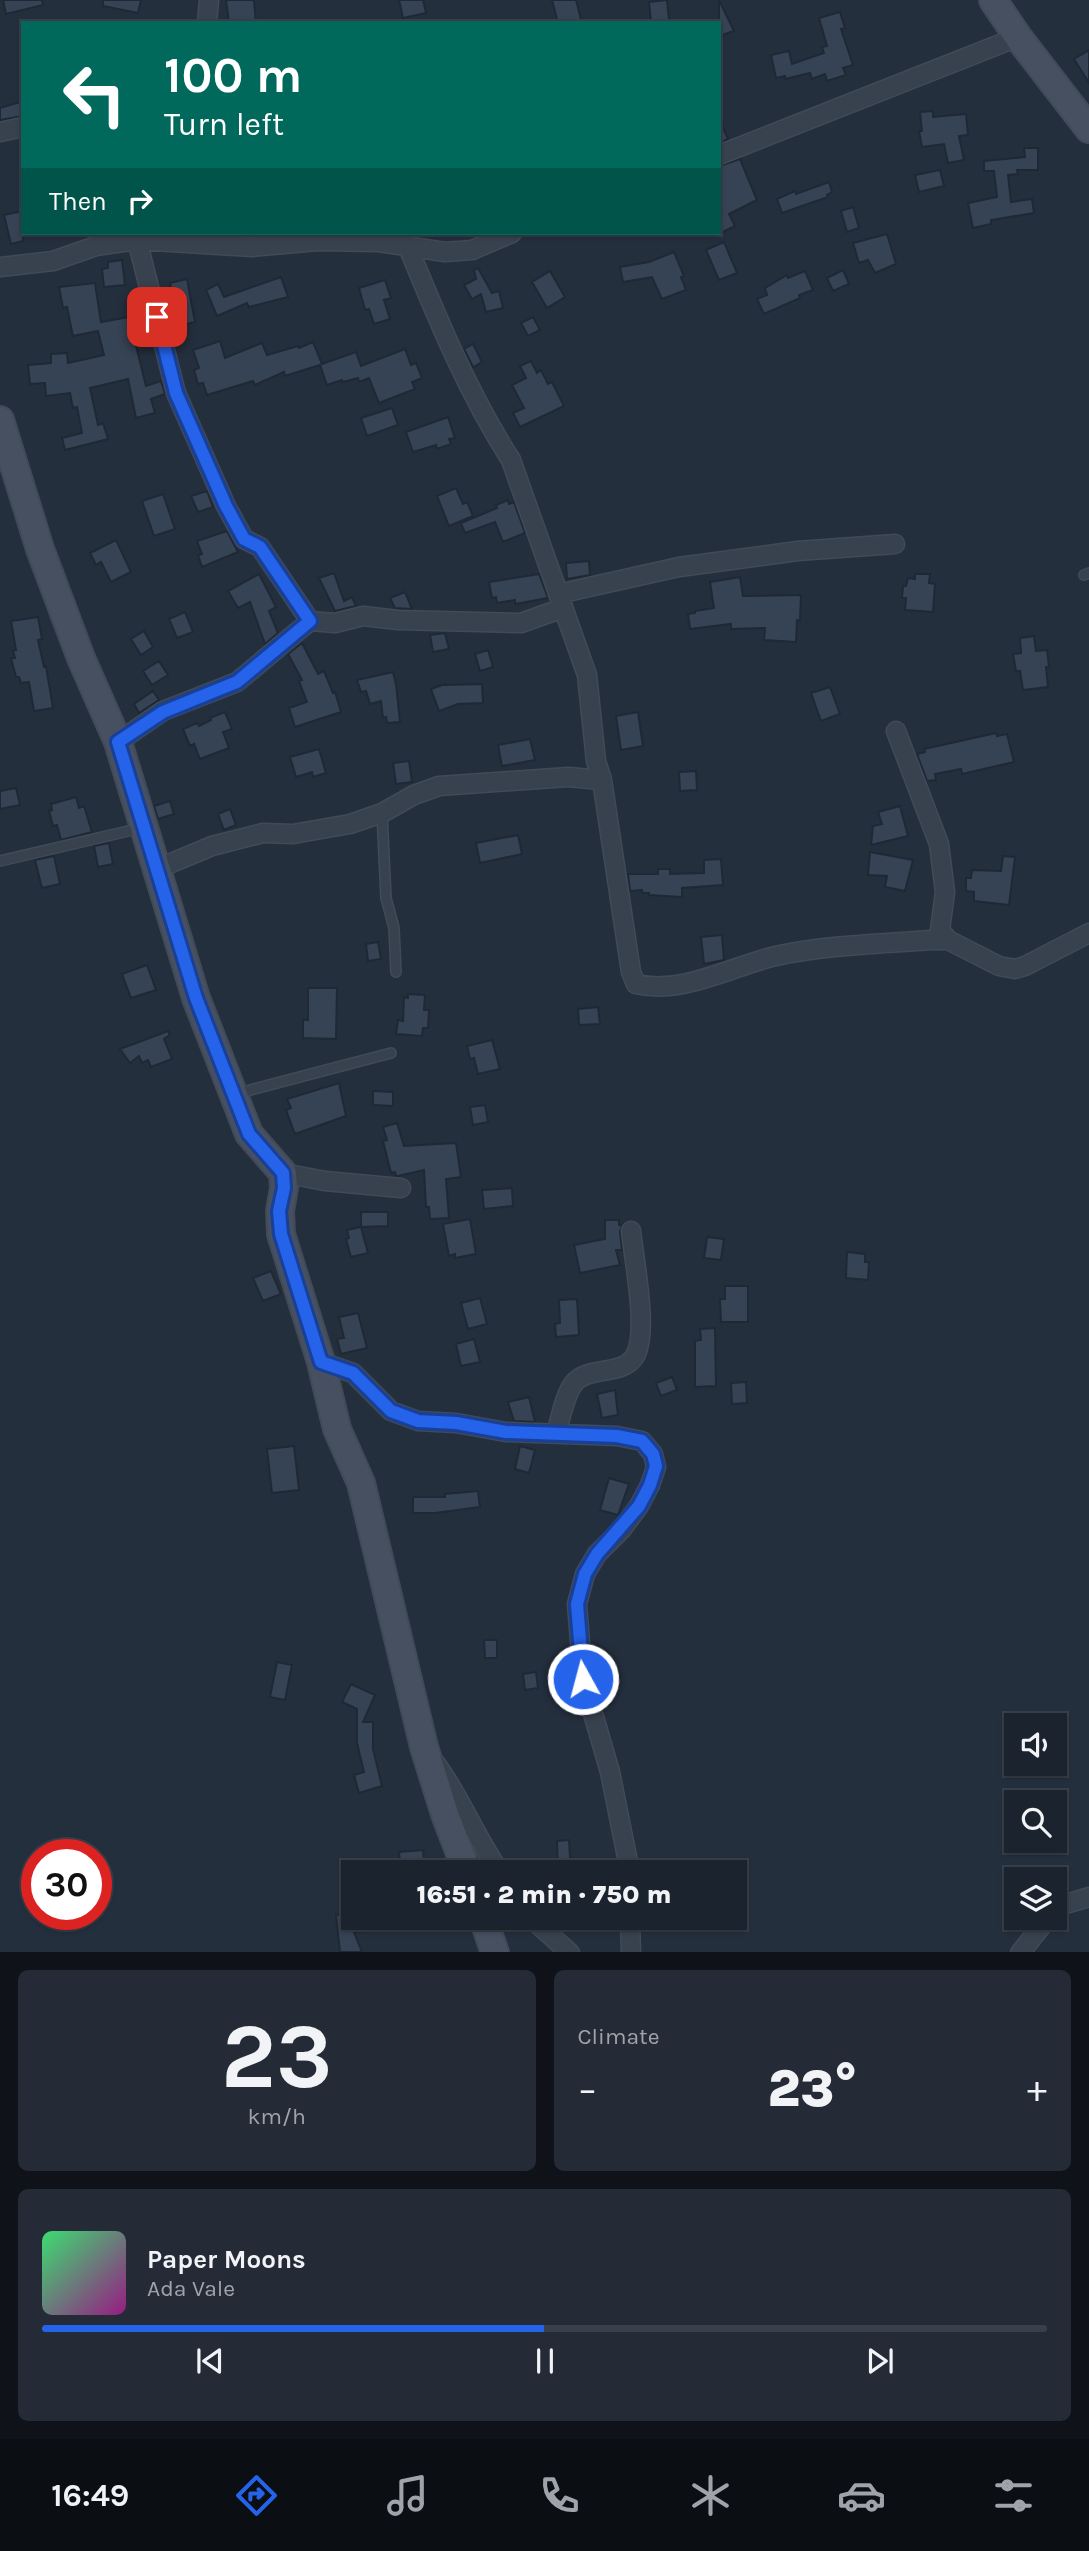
<!DOCTYPE html>
<meta charset="utf-8">
<style>
:root{--surface:#1b232e;--page:#242b36;--text:#f1f3f6;--muted:#a0a4aa;--line:#39404a;--accent:#2563eb}
body{margin:0;font-family:Karla,sans-serif;background:var(--page);color:var(--text);height:100vh;display:flex;flex-direction:column;font-size:26px;white-space:nowrap}
*{box-sizing:border-box;margin:0}
p{font-size:23px;color:var(--muted)}
.icon{flex:none;width:38px;height:38px;fill:none;stroke:currentColor;stroke-width:2;stroke-linecap:round;stroke-linejoin:round}
.map{position:relative;height:1952px;overflow:hidden}
.details{display:flex;flex-direction:column;gap:18px;padding:18px;background:#0f1319;flex:1}
.details>*{flex:none}
.top-card{position:absolute;left:21px;top:21px;width:700px;height:214px;border-radius:0px;box-shadow:0 2px 5px #0004,0 0 0 2px var(--line);background:#00695c;color:#fff;overflow:hidden}
.controls{position:absolute;left:1004px;top:1713px;display:grid;gap:14px}
.controls a{display:grid;place-items:center;width:63px;height:63px;border-radius:0px;background:var(--surface);box-shadow:0 2px 5px #0004,0 0 0 2px var(--line);font-size:35px}
.speed{position:absolute;left:21px;top:1839px;display:flex;gap:14px;font-size:35px;font-weight:700;text-align:center}
.speed>*{display:grid;place-content:center;width:91px;height:91px;border-radius:50%;background:var(--surface);box-shadow:0 2px 5px #0004,0 0 0 2px var(--line);line-height:1}
.speed .limit{border:10px solid #d22;background:#fff;color:#111}
.pin{position:absolute;display:grid;place-items:center;width:60px;height:60px;color:#fff;margin:-30px;border-radius:14px;box-shadow:0 4px 10px #0006}
.me{position:absolute;width:77px;margin:-38px;rotate:353deg;stroke-linejoin:round;filter:drop-shadow(0 0 5px #0008)}
.turn{display:flex;align-items:center;gap:24px;height:147px;padding:0 28px;font-size:32px}
.turn .icon{width:91px;height:91px;stroke-width:2.5}
.turn b{display:block;font-size:49px;line-height:60px}
.then{display:flex;align-items:center;height:66px;padding:0 28px;background:#0003;gap:14px;font-size:26px}
.big{font-size:52px;font-weight:800;line-height:1.1}
.details .tile{flex:1;display:flex;flex-direction:column;justify-content:center;gap:10px;min-width:0;padding:0 24px;border-radius:10px;background:var(--page)}
.details .dial{align-items:center;gap:0}
.dial b{font-size:91px;line-height:1}
.song{display:flex;align-items:center;gap:21px}
.cover{width:84px;height:84px;border-radius:10px;background:linear-gradient(135deg,hsl(140 70% 55%),hsl(310 70% 35%))}
.played{height:7px;border-radius:4px;background:linear-gradient(90deg,var(--accent) 50%,var(--line) 50%)}
.keys{display:flex;justify-content:space-around;direction:ltr}
.heat{display:flex;justify-content:space-between;align-items:center;font-size:38px;direction:ltr}
.details .tiles{flex:1;display:grid;gap:18px;grid-template-columns:1fr 1fr}
.tile:last-child{grid-column:span 2}
.trip{position:absolute;left:341px;top:1860px;width:406px;height:70px;border-radius:0px;background:var(--surface);box-shadow:0 2px 5px #0004,0 0 0 2px var(--line);font-weight:800;line-height:70px;text-align:center}
.tabs{display:flex;height:112px;justify-content:space-around;align-items:center;background:#0b0e12;color:var(--muted)}
.tabs .icon{width:49px;height:49px}
.tabs .current{color:var(--accent)}
.tabs b{font-size:32px;color:var(--text)}
.map>svg:first-child{display:block}
</style>
<div class="map">
<svg width="1089" height="1953" viewBox="0 0 1089 1953">
<rect width="100%" height="100%" fill="#242f3e"/>
<path fill="#364354" stroke="#1f2835" stroke-width="2" d="M3 0H42L43 5 6 14Z
M103 0H141L138 13 103 6Z
M226 0H254L256 23H229Z
M399 0H423L426 13 403 18Z
M552 0H576L582 23H558Z
M667 0 669 20 651 22 649 2Z
M719 0 734 31 719 36Z
M840 12 845 28 841 29 853 65 843 68 846 75 827 81 825 74 812 79 810 73 785 79V76L776 78 771 55 789 51 792 64 824 53 822 47 827 46 819 18Z
M1089 50V83L1074 59Z
M20 102 23 116 0 120V108Z
M933 111V117L966 114 968 135 959 136 964 160 948 163 944 144 922 147 919 131H922L920 112Z
M719 119 728 139 719 143Z
M1024 148H1038V170H1017L1018 174 1008 175 1011 202 1032 199 1034 213 991 220V224L973 228 968 203 997 197 994 171H984V161L1025 157Z
M740 159 757 200 729 214 735 226 719 234V166Z
M940 170 944 186 919 192 915 175Z
M829 182 832 192 827 195 828 197 782 213 777 199 795 191 796 194Z
M853 207 859 228 847 232 841 211Z
M23 211V241L11 244 4 215Z
M887 234 896 264 875 273 868 260 859 263 853 243Z
M724 242 737 273 719 280 706 250Z
M674 252 684 276 681 277 686 290 662 299 652 277 623 282 620 267 649 262Z
M122 260 125 285 104 287 102 269 108 268V262Z
M478 268 492 293 499 291 503 308 486 312 481 294 472 299 464 285 476 279 474 270Z
M843 270 849 284 833 291 827 278Z
M550 271 565 297 547 308 532 282Z
M805 271 813 290 799 295 800 298 764 314 757 299 767 295 765 288 787 275 788 278Z
M281 277 288 297 249 307 247 303 217 316 206 290 218 284 224 297Z
M187 279 195 322 179 326 170 283Z
M385 280 391 298 384 300 390 319 374 324 369 309 365 310 359 288Z
M95 283 101 322 129 317 146 386 161 381 165 394 151 399 155 413 136 418 128 379 90 388 98 425 103 423 108 439 65 450 62 438 82 433 77 407 73 408 70 393 46 396 45 383 30 384 28 365 51 363V354L67 353 68 363 104 355 98 331 73 336 67 307 63 308 59 287Z
M533 317 540 330 528 336 521 323Z
M220 341 225 358 262 343 267 355 298 346 299 348 313 342 322 364 356 352 361 366 405 349 411 365 416 363 422 378 412 382 415 389 379 403 369 378 359 382 358 378 343 382 342 380 327 385 320 365 285 376 284 372 255 385 253 381 207 395 203 383 198 384 194 370 199 368 193 350Z
M473 344 482 362 473 367 464 349Z
M531 361 537 373 541 370 548 384 552 382 564 406 520 427 513 413 524 408 512 385 526 378 520 366Z
M392 408 398 425 367 436 361 418Z
M448 417 455 438 449 439 451 444 437 449 436 445 413 452 406 432Z
M456 488 463 504 467 502 473 516 449 526 437 496Z
M207 491 213 507 198 512 191 496Z
M163 494 175 529 154 536 142 501Z
M508 500 509 504 514 502 525 533 503 542 495 522 465 533 461 523 497 508 496 505Z
M227 531 238 552 202 567 198 555 202 554 197 541Z
M116 540 131 572 111 582 101 562 96 565 90 553Z
M589 561 590 575 567 579 566 563Z
M334 573 344 601 352 597 356 606 335 611 319 578Z
M259 574 276 607 269 611 278 633 265 644 250 602 238 608 228 591Z
M539 574 548 598 515 604V600L497 603 496 597 492 598 489 582Z
M915 574H930L929 583 935 584 933 612 905 610 906 598H902L903 586H906L908 578 915 579Z
M740 577 743 596 801 595 800 621 797 620 796 642 764 640 765 628 731 629V624L690 629 688 614 695 613V611L714 608 710 582Z
M405 592 412 609 395 608 390 598Z
M185 612 193 632 177 638 169 619Z
M38 617 42 639 38 640 44 667 46 666 53 708 34 711 29 682 21 683 19 677H16L11 658H15L13 651 16 650 11 621Z
M144 631 153 647 141 655 131 639Z
M445 633 449 649 433 652 430 635Z
M1034 636 1036 651 1047 650 1049 667H1046L1048 687 1023 690 1020 671H1016L1013 654 1021 653 1020 638Z
M302 643 318 674 324 671 333 693 335 692 341 712 295 727 289 708 307 702 299 681 302 680 288 654Z
M488 650 493 667 480 671 475 654Z
M159 661 168 675 152 685 143 671Z
M393 672 396 684 400 722 387 723 386 717 383 718 381 701 370 704 366 691 361 692 357 680Z
M445 684V685L482 684 483 703 458 704 439 711 431 689Z
M830 687 840 714 821 721 811 693Z
M153 691 159 700 139 713 134 704Z
M225 712 232 729 223 732 229 748 200 759 194 744 190 746 183 729 197 723 199 726 211 720 210 718Z
M638 712 643 746 621 750 616 716Z
M996 733 997 736 1007 734 1014 762 962 774 961 769 935 774 936 780 927 781 917 754 925 752 924 749Z
M530 739 535 760 502 766 498 745Z
M319 749 326 773 313 777 312 772 296 777 290 757Z
M409 761 412 782 396 784 393 763Z
M696 771 697 790 680 791 679 772Z
M16 788 20 805 0 809V791Z
M76 797 79 808 84 806 92 832 61 840 57 825 53 826 49 811 52 810 51 804Z
M170 801 174 814 158 819 154 806Z
M900 806 908 836 871 845 873 826 882 824 878 812Z
M230 809 236 825 224 830 218 814Z
M518 835 522 854 480 863 476 843Z
M109 843 113 864 98 867 94 846Z
M870 852 913 860 905 891 885 887 887 876 868 875Z
M54 856 60 884 42 888 35 860Z
M1003 856 1015 857 1009 905 974 901V892L966 891V878H971L972 870 1001 871Z
M721 859 723 885 682 888V897L649 895V893H642V890L630 891 628 874H658V869H670V874L704 873V860Z
M722 935 724 960 704 964 701 937Z
M378 942 381 959 368 961 366 944Z
M147 965 156 990 131 998 122 974Z
M308 988H337L336 1039 303 1038V1020H308Z
M408 994 425 995 424 1010H429L428 1028H423L422 1036 396 1034 398 1020 403 1021 404 997 408 998Z
M598 1007 600 1024 579 1025 578 1009Z
M168 1031 170 1035 164 1039 172 1059 151 1067 148 1060 142 1063 139 1056 130 1063 120 1049Z
M492 1040 500 1069 478 1074 474 1058 470 1059 467 1046Z
M339 1083 346 1116 295 1134 286 1110 291 1108 287 1099Z
M373 1091 393 1092V1106L373 1105Z
M485 1105 488 1122 473 1125 470 1107Z
M397 1123 404 1146 456 1143 461 1177 446 1179 449 1218 430 1219 429 1207H426L424 1170 398 1176H396L395 1172 391 1173 383 1141 387 1140 383 1127Z
M512 1188 513 1206 484 1209 482 1190Z
M361 1212H388V1226L361 1227Z
M470 1219 476 1254 455 1258V1254L449 1256 443 1224Z
M605 1220H619V1225H622L620 1232 622 1250H616L620 1265 580 1273 574 1245 605 1239Z
M361 1227 368 1253 351 1257 346 1239 349 1238 347 1230Z
M707 1237 724 1239 721 1260 704 1258Z
M847 1252 865 1254V1262H869L868 1280 846 1278Z
M271 1271 281 1294 263 1301 253 1278Z
M725 1286H748V1322H721L720 1299H725Z
M480 1298 487 1324 468 1329 461 1303Z
M577 1299 579 1335 556 1337 555 1324 560 1323 559 1300Z
M358 1313 367 1348 341 1354 337 1339 344 1338 339 1317Z
M715 1328 716 1386 695 1387V1341L701 1340 700 1329Z
M474 1339 480 1362 461 1366 456 1344Z
M672 1377 677 1390 661 1396 656 1383Z
M746 1382 747 1403 732 1404 731 1383Z
M615 1390 618 1415 602 1418 597 1394Z
M529 1397 535 1422 514 1421 508 1402Z
M294 1446 299 1490 272 1493 267 1449Z
M520 1446 535 1450 529 1473 515 1469Z
M609 1478 629 1484 618 1515 600 1510Z
M478 1491 480 1507 435 1513H413V1497H445V1494Z
M484 1640H497V1658H485Z
M277 1662 292 1665 285 1700 270 1697Z
M536 1672 538 1688 525 1690 523 1674Z
M351 1684 375 1695 363 1722H373V1749L382 1786 359 1793 354 1775 364 1772 357 1743V1709L342 1702Z
M569 1840 571 1872H558L557 1841Z
M423 1850 425 1872H401L399 1852Z
M354 1913V1918H370L372 1930 354 1932 362 1952H340L336 1915Z"/>
<g fill="none" stroke-linecap="round" stroke-linejoin="round">
<g stroke="#414a57" stroke-width="12">
<path id="lane" d="M1084 575 1089 573
M382 813 386 898 394 928 396 972
M0 861 141 828
M235 1094 391 1053"/>
</g>
<g stroke="#414a57" stroke-width="21">
<path id="street" d="M207 23 209 0
M0 132 23 127
M719 155 1018 37
M137 240 176 393 226 506 244 539 260 547 310 621 335 623 363 616 398 620 521 623 563 608
M408 247C438 320 468 393 511 460L587 675 596 761 602 780 631 972 636 984C683 995 732 966 776 956 826 945 880 944 931 940H948L999 966 1015 969 1025 966 1089 933
M0 267 53 261 96 246 137 240 252 247 317 241 379 242 445 252 472 250 512 233
M558 594 679 567 798 551 895 544
M896 731 939 844 945 892 940 930 948 940
M118 742 163 711 237 682 310 621
M157 869 212 846 263 833 293 834 350 824 382 813 414 795 439 786 568 777 602 780
M283 1173 325 1181 401 1188
M321 1362 353 1373 391 1411 418 1421 456 1423 506 1432 617 1436 642 1441 653 1454 656 1467 650 1485 639 1506 622 1529 597 1554 585 1574 577 1604 583 1679 610 1772 630 1872
M556 1433C561 1418 564 1396 574 1383 589 1365 625 1377 636 1354 648 1329 634 1260 631 1231
M436 1764C461 1798 476 1838 500 1872
M1055 1911 1066 1904 1089 1897
M531 1918 570 1953
M630 1918 631 1953
M1020 1953 1048 1918"/>
</g>
<g stroke="#414a57" stroke-width="30">
<path id="secondary" d="M993 0 1018 37 1089 129
M0 420 40 549 81 658 118 742 196 998 249 1134 283 1173 284 1188 280 1211 281 1234 321 1362 337 1429 361 1483 424 1747 445 1814 467 1872
M483 1918 495 1953"/>
</g>
<use href="#lane" stroke="#38414e" stroke-width="9"/>
<use href="#street" stroke="#38414e" stroke-width="18"/>
<use href="#secondary" stroke="#465061" stroke-width="26"/>
</g>
<g fill="none" stroke-linecap="round" stroke-linejoin="round">
<g stroke="#184099" stroke-width="18">
<path id="route" d="M157 317 176 393 226 506 244 539 260 547 310 621 237 682 163 712 118 742 196 998 249 1134 283 1173 284 1188 279 1211 281 1234 321 1362 353 1373 391 1411 418 1421 456 1423 506 1432 617 1436 642 1441 653 1454 656 1466 650 1485 639 1506 597 1554 585 1574 577 1604 583 1679"/>
</g>
<use href="#route" stroke="#2563eb" stroke-width="12"/>
</g>
</svg>
<div class="controls">
<a><svg class="icon" aria-label="sound" viewBox="0 0 24 24"><path d="M4 9h4l5-4v14l-5-4H4zM17 9q2 3 0 6"/></svg></a>
<a><svg class="icon" aria-label="search" viewBox="0 0 24 24"><circle cx="10" cy="10" r="6"/><path d="M15 15l6 6"/></svg></a>
<a><svg class="icon" aria-label="layers" viewBox="0 0 24 24"><path d="M12 4l9 5-9 5-9-5zM3 14l9 5 9-5"/></svg></a>
</div>
<div class="speed"><div class="limit">30</div></div>
<div class="pin" style="left:157px;top:317px;background:#d93025"><svg class="icon" aria-label="arrive" viewBox="0 0 24 24"><path d="M6 21V4h12l-3 4 3 4H6"/></svg></div>
<svg class="me" style="left:583px;top:1679px" viewBox="-20 -20 40 40"><circle r="17" fill="#2563eb" stroke="#fff" stroke-width="3"/><path d="M0-11L8 9 0 5-8 9z" fill="#fff"/></svg>
<div class="trip">16:51 · 2 min · 750 m</div>
<div class="top-card">
<div class="turn"><svg class="icon" aria-label="left" viewBox="0 0 24 24"><path d="M17 20v-9H6M10 6l-5 5 5 5"/></svg><div><b>100 m</b>Turn left</div></div>
<div class="then">Then<svg class="icon" aria-label="right" viewBox="0 0 24 24"><path d="M7 20v-9h11M14 6l5 5-5 5"/></svg></div>
</div>
</div>
<section class="details">
<div class="tiles">
<div class="tile dial"><b>23</b><p>km/h</p></div>
<div class="tile"><p>Climate</p>
<div class="heat"><a>−</a><b class="big">23°</b><a>+</a></div>
</div>
<div class="tile">
<div class="song"><i class="cover"></i><div><b>Paper Moons</b><p>Ada Vale</p></div></div>
<div class="played"></div>
<div class="keys"><svg class="icon" aria-label="previous" viewBox="0 0 24 24"><path d="M18 5L8 12l10 7zM5 5v14"/></svg><svg class="icon" aria-label="pause" viewBox="0 0 24 24"><path d="M8 5v14M16 5v14"/></svg><svg class="icon" aria-label="next" viewBox="0 0 24 24"><path d="M6 5l10 7-10 7zM19 5v14"/></svg></div>
</div>
</div>
</section>
<nav class="tabs">
<b>16:49</b>
<svg class="icon current" aria-label="directions" viewBox="0 0 24 24"><path d="M12 3l9 9-9 9-9-9zM9 14v-3h6M13 9l2 2-2 2"/></svg>
<svg class="icon" aria-label="music" viewBox="0 0 24 24"><path d="M9 18V5l10-2v13"/><circle cx="6" cy="18" r="3"/><circle cx="16" cy="16" r="3"/></svg>
<svg class="icon" aria-label="phone" viewBox="0 0 24 24"><path d="M5 4h4l2 5-3 2q2 4 5 5l2-3 5 2v4C11 20 4 13 5 4z"/></svg>
<svg class="icon" aria-label="climate" viewBox="0 0 24 24"><path d="M12 3v18M4 7l16 10M4 17L20 7"/></svg>
<svg class="icon" aria-label="car" viewBox="0 0 24 24"><path d="M5 17H2v-5l4-1 3-4h7l3 4 3 1v5h-3M9 17h6M6 11h13"/><circle cx="7" cy="17" r="2"/><circle cx="17" cy="17" r="2"/></svg>
<svg class="icon" aria-label="filters" viewBox="0 0 24 24"><path d="M4 7h16M4 17h16"/><circle cx="9" cy="7" r="2"/><circle cx="15" cy="17" r="2"/></svg>
</nav>
